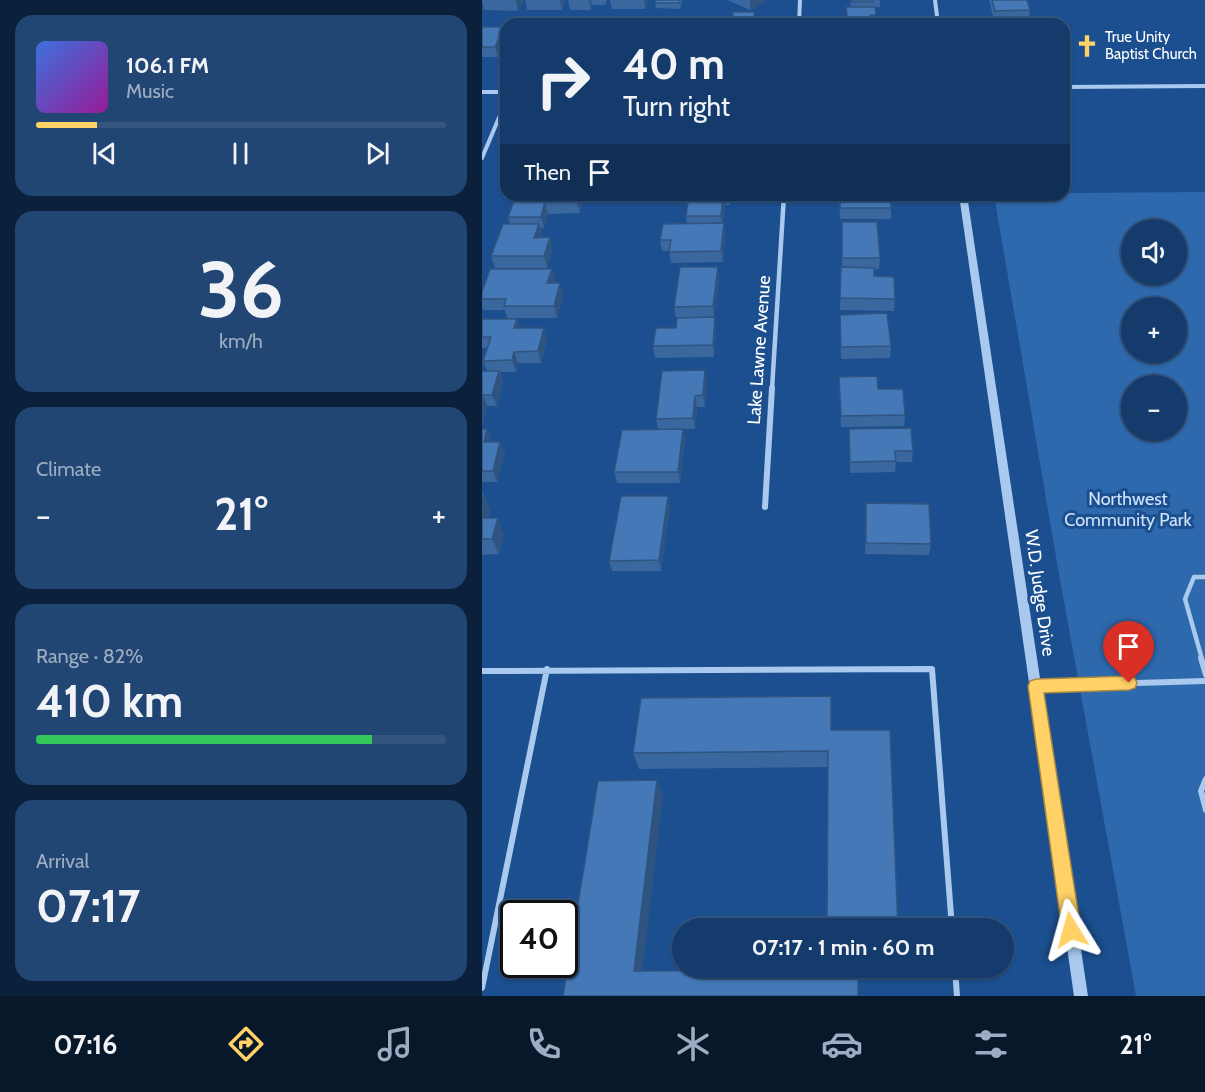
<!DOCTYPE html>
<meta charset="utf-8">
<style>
:root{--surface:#143b6b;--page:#214673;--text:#f1f3f6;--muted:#9dadc1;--line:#33557e;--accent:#ffd166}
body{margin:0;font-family:Cabin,sans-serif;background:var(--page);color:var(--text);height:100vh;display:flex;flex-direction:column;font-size:22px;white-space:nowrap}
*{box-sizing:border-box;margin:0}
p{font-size:20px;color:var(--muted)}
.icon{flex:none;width:33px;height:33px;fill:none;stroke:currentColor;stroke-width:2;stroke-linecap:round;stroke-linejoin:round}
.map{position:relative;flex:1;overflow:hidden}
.drawer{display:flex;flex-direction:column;gap:15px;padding:15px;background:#0b203b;width:482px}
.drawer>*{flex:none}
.top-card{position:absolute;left:18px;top:18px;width:570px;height:183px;border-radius:18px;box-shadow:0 2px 4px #0004,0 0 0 2px var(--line);background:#143b6b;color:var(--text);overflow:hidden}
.tools{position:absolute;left:639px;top:219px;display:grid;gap:12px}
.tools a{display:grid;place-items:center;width:66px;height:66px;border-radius:50%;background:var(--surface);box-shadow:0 2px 4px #0004,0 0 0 2px var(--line);font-size:30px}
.speed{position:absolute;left:18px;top:900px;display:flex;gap:12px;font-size:30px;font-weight:700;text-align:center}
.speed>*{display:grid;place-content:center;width:78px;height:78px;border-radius:50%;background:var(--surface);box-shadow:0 2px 4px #0004,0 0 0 2px var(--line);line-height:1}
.speed .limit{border:3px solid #111;border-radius:9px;background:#fff;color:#111}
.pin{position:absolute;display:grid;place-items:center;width:51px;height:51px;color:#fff;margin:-62px -26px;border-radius:50% 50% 50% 0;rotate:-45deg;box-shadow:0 0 6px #0007}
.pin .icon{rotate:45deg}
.me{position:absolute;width:66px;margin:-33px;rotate:352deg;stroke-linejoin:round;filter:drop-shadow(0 0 4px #0008)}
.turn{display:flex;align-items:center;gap:21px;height:126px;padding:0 24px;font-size:27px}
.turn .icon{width:78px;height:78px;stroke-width:2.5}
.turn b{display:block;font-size:42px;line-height:51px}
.then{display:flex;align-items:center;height:57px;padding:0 24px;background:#0003;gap:12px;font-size:22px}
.big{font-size:45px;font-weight:700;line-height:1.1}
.drawer .tile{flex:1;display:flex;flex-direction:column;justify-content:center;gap:9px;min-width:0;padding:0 21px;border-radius:18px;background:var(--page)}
.drawer .dial{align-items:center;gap:0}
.dial b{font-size:78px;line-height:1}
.song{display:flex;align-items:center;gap:18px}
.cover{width:72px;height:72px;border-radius:9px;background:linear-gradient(135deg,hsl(220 70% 55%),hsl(300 70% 35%))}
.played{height:6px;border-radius:3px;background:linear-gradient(90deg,var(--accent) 15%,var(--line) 15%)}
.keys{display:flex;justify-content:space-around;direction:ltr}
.heat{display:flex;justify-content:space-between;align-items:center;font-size:33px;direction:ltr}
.charge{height:9px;border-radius:4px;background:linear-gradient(90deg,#34c759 82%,var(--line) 0)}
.trip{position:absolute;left:190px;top:918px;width:342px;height:60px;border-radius:30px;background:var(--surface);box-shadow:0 2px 4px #0004,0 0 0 2px var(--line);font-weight:700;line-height:60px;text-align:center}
.menu{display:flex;height:96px;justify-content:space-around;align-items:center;background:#08182b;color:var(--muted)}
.menu .icon{width:42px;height:42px}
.menu .active{color:var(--accent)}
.menu b{font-size:27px;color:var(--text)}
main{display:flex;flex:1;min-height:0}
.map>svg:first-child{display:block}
</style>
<main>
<section class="drawer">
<div class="tile">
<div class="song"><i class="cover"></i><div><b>106.1 FM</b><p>Music</p></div></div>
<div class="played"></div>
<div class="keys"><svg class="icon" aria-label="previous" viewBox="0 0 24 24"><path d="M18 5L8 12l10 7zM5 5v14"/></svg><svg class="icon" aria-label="pause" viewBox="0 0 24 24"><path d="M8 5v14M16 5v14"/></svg><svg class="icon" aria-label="next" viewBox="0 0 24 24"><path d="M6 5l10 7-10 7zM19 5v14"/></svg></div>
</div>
<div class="tile dial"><b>36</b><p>km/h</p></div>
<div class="tile"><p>Climate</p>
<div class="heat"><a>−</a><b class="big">21°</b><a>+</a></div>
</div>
<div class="tile"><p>Range · 82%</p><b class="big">410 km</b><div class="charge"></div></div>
<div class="tile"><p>Arrival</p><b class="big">07:17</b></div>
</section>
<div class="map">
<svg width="724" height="996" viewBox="0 0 724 996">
<rect width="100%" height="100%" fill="#1b4f8f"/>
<path fill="#2e69ad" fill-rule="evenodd" d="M582 183 585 193 723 192V996H654L577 574 512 195H582ZM650 230H694V274H650ZM650 308H694V352H650ZM650 386H694V430H650Z"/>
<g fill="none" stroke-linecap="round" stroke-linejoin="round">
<path stroke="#a9c9ee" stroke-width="4.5" d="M720 659 703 599 712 577H724"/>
<path stroke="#a9c9ee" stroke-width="6" d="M719 658 724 675
M0 671 450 669 470 928
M553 686 724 681
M724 779 719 791 724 810
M473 968 475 996
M0 988 65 669"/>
<path stroke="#a9c9ee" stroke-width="4" d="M453 0 456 24
M317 24 318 0
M0 158 24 101"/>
<path stroke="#a9c9ee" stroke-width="4.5" d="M290 389 302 195"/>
<path stroke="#a9c9ee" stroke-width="6" d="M283 507 290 388"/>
<path fill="#a9c9ee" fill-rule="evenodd" d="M724 84V88L582 89V85Z
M0 90H24V94H0Z
M477 195H485L606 996H592Z"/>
</g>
<path fill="#3a679d" d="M0 0H42L36 11 2 10Z
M43 0H83L80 10H45Z
M86 0H125L123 5H110L109 10H88Z
M128 0H166L163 9H130Z
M200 0 198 9 174 8 173 3Z
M245 0H284V2L268 10Z
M368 0H398V7H391L394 15V24H365L364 7H369Z
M507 0H537L548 10 547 21H512Z
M0 27 24 37 16 57H0Z
M34 195H102L98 213 66 214 62 228H58L60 235 59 238 71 249 65 268H13L9 256 28 224 26 217Z
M207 195H249L248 205H243L241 223 243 234 241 262 189 263 187 251H180L178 240 205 224 204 216Z
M357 195 409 208V219H358Z
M360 222 398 258 397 269H392V276L413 299 412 311 358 310 359 267H360Z
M70 269 73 280 72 283 81 295 75 318H25L23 310H1L0 306V292Z
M237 278 232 317 234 328 232 357 173 358 171 346 194 328 195 318H194L192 307Z
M358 315 409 346 408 358 359 359Z
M0 319H35L38 328H62L65 339 59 363H36L34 372H18L21 382 15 406H5L0 425V371H5L1 361 5 348H0Z
M357 377 396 389 423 415 422 426 359 427Z
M225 381 223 407H215L213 429H201L203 440 198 483H135L132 472 176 429 174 419Z
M0 429H5L10 442 23 453 15 482H0Z
M367 429 431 451 430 462H414L413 472 368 473Z
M0 493 8 509 6 518 22 534 17 554 0 555Z
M384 503 449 544 447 555 383 554Z
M188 507 179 571H130L127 561Z
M349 696 346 767 157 769 151 753Z"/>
<path fill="#305480" d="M34 0H42L36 11Z
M78 0H83L80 10Z
M107 0H109L110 5 109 10Z
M162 0H166L163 9Z
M268 0H284V2L268 10Z
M22 27 24 38 16 57 13 47Z
M97 195H102L98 213 95 202Z
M241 195 243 205 240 227 239 216Z
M63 202 66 214 62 228 59 217Z
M242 223 243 234 241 262 239 251Z
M57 224 60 235 55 249 52 238Z
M68 237 71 249 65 268 62 256Z
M236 267 237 278 232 318 231 306Z
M70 269 73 280 69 295 65 283Z
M78 283 81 295 75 318 72 306Z
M233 317 234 328 232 357 231 345Z
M35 319 39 330 32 328Z
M62 328 65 339 59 363 56 351Z
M32 352 36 363 34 372 30 360Z
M223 370 225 381 223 407 221 395Z
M17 371 21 382 15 406 10 395Z
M1 395 5 406 0 425V397Z
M213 396 215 407 213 429 211 418Z
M5 429 10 441 6 453 2 442Z
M201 429 203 440 198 483 196 472Z
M18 442 23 453 15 482 11 471Z
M2 493 8 509 1 534 0 531V498Z
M186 496 188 507 179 571 177 560Z
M16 518 22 534 17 554 10 539Z
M175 780 181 796 159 983 152 971Z"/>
<path fill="#4478b7" stroke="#305480" stroke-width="1.5" d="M174 0H198L197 3H173Z
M369 0H391V2H369Z
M510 0H545L548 10 513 11Z
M364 7H393L394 15H388L389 22 366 23Z
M251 12H272V24H250Z
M0 27H22L13 47H0Z
M34 195H97L95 202H63L59 217H26Z
M207 195H241L239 216H204Z
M358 195H408L409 208H358Z
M360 222H395L398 258H360Z
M242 223 239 251 187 252 189 240H178L181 224Z
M21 224H57L52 238 68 237 62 256H9Z
M198 267H236L231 306 192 307Z
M359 267 392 268V276L412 277 413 299 358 298Z
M8 269H70L65 283H78L72 306H22L24 299H0V292Z
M405 313 409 346 359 347 358 315Z
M233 317 231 345 171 346 174 328H194L195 318Z
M0 319H35L32 328H62L56 351 32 352 30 360 1 361 9 337H0Z
M223 370 221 395 213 396 211 418 174 419 180 371Z
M0 371H17L10 395H1L0 397Z
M395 376 396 389H421L423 415 359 416 357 377Z
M429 428 431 451H413L414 461 368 462 367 429Z
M0 429H5L2 442H18L11 471H0Z
M201 429 196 472H132L140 430Z
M139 496H186L177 560 127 561Z
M384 503 447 504 449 544 384 543Z
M0 518H16L10 539H0Z
M349 696V730H408L416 928H345L346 751 151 753 159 698Z
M175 780 152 971 376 970V996H81L116 781Z"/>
<path fill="#ffd166" stroke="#a68842" stroke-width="1.5" d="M647 676 653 678 655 683 653 688 647 690 562 693 599 930 596 936 589 939 583 936 580 930 546 686 548 681 554 679Z"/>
<defs>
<g id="church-bare" transform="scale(1.8)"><path d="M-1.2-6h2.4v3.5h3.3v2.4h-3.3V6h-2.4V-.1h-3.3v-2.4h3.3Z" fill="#ffd166" stroke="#1b4f8f" stroke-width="2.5" paint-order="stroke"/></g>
</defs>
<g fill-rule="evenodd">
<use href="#church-bare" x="605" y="46"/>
</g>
<g text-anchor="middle" stroke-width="6" stroke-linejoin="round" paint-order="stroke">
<g font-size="15" fill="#fff" stroke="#1b4f8f" text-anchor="start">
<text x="623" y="42">True Unity<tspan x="623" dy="17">Baptist Church</tspan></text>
</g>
<g font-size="18" fill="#fff" stroke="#1b4f8f">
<text transform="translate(277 350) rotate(-86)" y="6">Lake Lawne Avenue</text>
<text transform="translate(558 593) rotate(82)" y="6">W.D. Judge Drive</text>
</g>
<g font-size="18" fill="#cfe3fa" stroke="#1b4f8f">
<text x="646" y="505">Northwest<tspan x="646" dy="21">Community Park</tspan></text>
</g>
</g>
</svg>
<div class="tools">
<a><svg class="icon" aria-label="sound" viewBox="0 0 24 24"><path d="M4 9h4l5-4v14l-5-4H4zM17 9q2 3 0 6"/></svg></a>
<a>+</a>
<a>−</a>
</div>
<div class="speed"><div class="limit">40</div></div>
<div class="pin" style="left:647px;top:683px;background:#d93025"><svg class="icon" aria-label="arrive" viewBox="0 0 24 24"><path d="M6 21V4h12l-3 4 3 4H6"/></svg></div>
<svg class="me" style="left:589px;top:930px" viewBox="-20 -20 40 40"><path d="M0-17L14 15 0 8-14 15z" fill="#ffd166" stroke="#fff" stroke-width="4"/></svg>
<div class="trip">07:17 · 1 min · 60 m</div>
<div class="top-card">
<div class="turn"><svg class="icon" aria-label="right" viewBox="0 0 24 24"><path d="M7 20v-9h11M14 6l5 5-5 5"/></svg><div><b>40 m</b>Turn right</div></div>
<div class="then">Then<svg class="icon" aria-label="arrive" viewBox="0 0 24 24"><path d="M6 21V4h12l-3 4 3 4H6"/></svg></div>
</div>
</div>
</main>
<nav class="menu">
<b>07:16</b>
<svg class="icon active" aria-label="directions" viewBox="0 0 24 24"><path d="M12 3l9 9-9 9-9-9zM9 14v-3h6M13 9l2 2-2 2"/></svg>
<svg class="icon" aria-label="music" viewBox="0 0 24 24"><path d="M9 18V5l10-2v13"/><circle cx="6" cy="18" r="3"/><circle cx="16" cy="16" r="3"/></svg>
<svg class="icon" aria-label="phone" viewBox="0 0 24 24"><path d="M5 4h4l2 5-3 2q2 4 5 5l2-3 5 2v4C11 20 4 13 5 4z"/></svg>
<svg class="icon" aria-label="climate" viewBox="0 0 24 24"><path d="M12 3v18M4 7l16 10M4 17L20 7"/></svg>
<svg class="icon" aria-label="car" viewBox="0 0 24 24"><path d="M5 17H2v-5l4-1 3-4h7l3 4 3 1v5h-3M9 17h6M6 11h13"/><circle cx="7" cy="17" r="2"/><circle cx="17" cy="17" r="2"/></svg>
<svg class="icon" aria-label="filters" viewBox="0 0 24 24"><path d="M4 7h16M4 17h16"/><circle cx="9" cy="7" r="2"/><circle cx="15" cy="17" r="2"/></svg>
<b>21°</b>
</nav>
